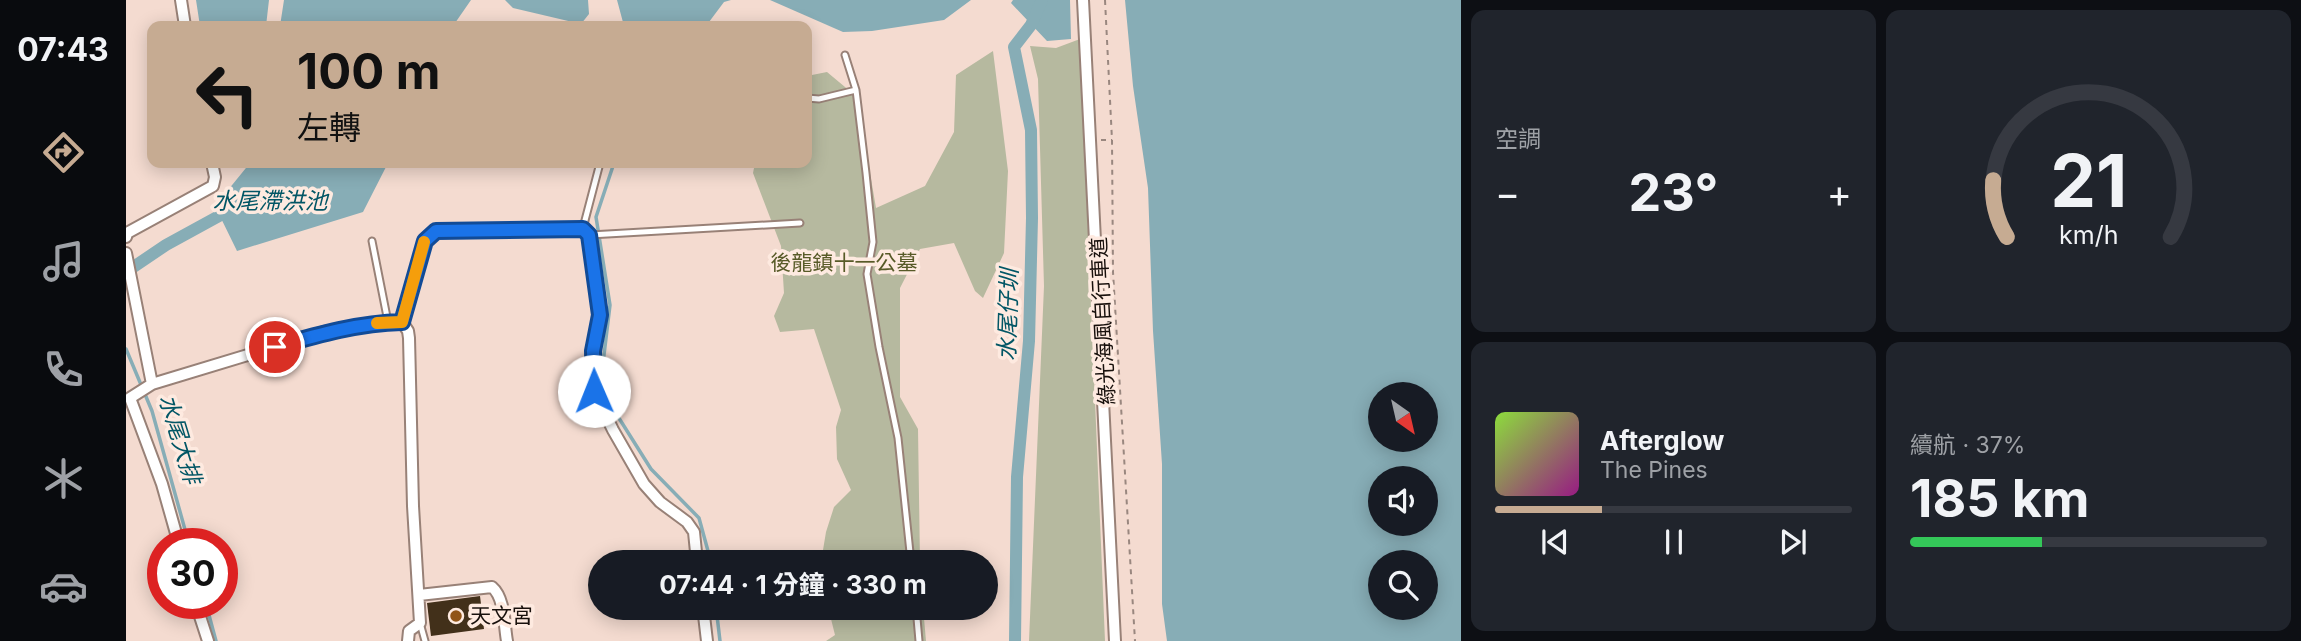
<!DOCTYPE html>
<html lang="zh-TW">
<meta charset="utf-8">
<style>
:root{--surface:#171b24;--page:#20242c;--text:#f1f3f6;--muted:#9ea1a6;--line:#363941;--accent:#c6ab92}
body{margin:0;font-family:Inter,"Noto Sans TC",sans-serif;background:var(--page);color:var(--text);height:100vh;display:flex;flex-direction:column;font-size:26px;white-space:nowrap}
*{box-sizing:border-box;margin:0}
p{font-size:23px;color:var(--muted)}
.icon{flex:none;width:38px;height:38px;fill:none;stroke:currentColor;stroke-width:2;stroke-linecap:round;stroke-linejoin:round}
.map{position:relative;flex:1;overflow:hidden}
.side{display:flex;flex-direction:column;gap:10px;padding:10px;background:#0d0f14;width:840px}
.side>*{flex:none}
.hud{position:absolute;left:21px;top:21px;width:665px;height:147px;border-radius:14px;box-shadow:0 4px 18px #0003;background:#c6ab92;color:#111;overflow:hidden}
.needle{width:46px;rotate:146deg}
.tools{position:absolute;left:1242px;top:382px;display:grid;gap:14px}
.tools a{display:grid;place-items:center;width:70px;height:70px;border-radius:50%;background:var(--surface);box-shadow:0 4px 18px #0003;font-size:35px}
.speed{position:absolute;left:21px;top:528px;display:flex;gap:14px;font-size:35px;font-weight:700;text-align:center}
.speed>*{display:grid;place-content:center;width:91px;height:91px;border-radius:50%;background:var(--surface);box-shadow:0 4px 18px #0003;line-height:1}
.speed .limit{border:10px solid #d22;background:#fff;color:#111}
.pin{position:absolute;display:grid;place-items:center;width:60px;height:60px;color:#fff;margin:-30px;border:4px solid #fff;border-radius:50%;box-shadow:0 2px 7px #0007}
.me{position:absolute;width:77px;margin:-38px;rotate:359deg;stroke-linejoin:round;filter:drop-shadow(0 0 5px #0008)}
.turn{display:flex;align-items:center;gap:24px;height:147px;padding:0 35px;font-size:32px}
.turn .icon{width:91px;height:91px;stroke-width:2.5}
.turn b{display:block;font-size:49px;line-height:60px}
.big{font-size:52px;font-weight:700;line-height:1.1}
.side .card{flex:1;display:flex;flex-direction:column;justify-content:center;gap:10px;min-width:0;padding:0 24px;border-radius:14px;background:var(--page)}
.side .dial{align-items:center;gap:0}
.dial svg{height:182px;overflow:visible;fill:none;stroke:var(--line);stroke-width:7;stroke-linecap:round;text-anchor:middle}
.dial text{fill:var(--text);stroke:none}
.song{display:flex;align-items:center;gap:21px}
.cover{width:84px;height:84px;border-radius:10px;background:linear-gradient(135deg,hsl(90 70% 55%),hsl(310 70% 35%))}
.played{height:7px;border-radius:4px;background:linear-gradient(90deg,var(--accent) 30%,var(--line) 30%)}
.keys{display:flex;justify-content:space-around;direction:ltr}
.heat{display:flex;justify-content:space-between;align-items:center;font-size:38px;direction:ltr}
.charge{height:10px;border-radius:5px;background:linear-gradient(90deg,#34c759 37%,var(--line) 0)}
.side .tiles{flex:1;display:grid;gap:10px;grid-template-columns:repeat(2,1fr)}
.trip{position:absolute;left:462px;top:550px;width:410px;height:70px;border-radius:35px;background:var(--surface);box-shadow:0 4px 18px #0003;font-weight:700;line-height:70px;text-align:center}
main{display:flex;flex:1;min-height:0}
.tabs{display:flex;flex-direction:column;width:126px;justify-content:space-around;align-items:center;background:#090b0e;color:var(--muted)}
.tabs .icon{width:49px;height:49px}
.tabs .on{color:var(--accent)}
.tabs b{font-size:32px;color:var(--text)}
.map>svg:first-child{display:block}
</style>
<main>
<nav class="tabs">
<b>07:43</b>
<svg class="icon on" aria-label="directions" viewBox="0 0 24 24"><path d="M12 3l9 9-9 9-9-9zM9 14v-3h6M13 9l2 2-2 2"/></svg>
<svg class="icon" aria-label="music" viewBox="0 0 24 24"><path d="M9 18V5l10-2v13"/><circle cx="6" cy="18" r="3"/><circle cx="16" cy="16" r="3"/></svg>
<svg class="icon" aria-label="phone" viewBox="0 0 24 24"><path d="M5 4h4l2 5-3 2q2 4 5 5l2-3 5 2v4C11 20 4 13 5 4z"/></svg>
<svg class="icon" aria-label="climate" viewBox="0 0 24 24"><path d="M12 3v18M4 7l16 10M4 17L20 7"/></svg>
<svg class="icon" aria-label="car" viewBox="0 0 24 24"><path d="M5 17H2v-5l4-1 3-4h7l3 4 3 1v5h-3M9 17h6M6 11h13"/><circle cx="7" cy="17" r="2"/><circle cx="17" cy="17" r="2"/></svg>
</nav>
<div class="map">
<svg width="1335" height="641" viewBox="0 0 1335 641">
<rect width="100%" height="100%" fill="#f4dbd0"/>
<path fill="#b6b99f" d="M954 39 979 641H903L918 286 912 79 904 46 930 48Z
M867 51 882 171 878 253 857 298 849 291 828 243 794 249 774 288V397L792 429 794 562H695L700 532 708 507 725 490 711 459 710 427 715 410 688 329 654 332 648 316 658 293 655 246 627 173 629 163H681V76L701 72 731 97 750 208 799 186 828 132 830 75Z
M702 607H797L800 641H700L709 635Z"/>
<path fill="#87adb6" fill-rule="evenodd" d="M70 0H143L140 26H74Z
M158 0H345L327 26H154Z
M379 0H462L463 14 455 24 387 8Z
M491 0H605L598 2 580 26H498Z
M644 0H845L818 20 746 31 717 32Z
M887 0H944L945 39 921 41 885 3Z
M999 0H1335V641H1041L1036 604V464L1027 331 1022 188 1007 86ZM1255 394H1300V439H1255ZM1255 478H1300V523H1255ZM1255 562H1300V607H1255Z
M124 163H262L237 212 111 251 89 206Z"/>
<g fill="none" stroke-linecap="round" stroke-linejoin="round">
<path stroke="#87adb6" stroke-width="3.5" d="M488 163 470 217 484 305 474 388 525 469 573 518 585 562
M0 349 26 411 63 544
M80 604 90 641
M590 607 594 641"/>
<path stroke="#87adb6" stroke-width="12" d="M0 272 40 245 93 216 105 205
M889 641 891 477 903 341 906 218 905 130 888 47 905 25 916 0"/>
</g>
<path fill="#42301a" d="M354 596 358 629 305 636 301 603Z"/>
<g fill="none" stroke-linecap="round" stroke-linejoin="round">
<g stroke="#988177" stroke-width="9">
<path id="lane" d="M719 55 730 90 740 173 747 242 741 274 753 347 772 438 785 562
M681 98 693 99 730 90
M457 228 474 163
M464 235 674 223
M246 241 262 322
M790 607 793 641
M294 623 299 641"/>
</g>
<g stroke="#988177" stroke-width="14">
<path id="street" d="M55 0 59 26
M957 0 989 641
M0 237 1 233 87 186 89 177 86 163
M0 253 26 384 198 332 253 323 276 322 299 241 310 231 457 228 463 235 474 315 467 350 468 391 487 430 518 484 534 502 561 522 568 532 571 562
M276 322 282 331 283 338 287 506 294 623 283 631 282 641
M26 384 4 398 36 484 53 544
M293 595 366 587C379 598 378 625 381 641
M70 604 82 641
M577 607 581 641"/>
</g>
<path stroke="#99877f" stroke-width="2" stroke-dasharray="5 5" stroke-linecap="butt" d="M979 0 986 140 987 272 1009 641
M975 140H986"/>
<use href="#lane" stroke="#fff" stroke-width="5"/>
<use href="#street" stroke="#fff" stroke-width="10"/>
</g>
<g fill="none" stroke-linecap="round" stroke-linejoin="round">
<g stroke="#114b97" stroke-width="18">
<path id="route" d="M149 347C191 335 232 323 276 322L299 241 310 231 457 229 463 235 474 315 467 351 468 391"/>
</g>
<use href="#route" stroke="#1a73e8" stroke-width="12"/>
<path stroke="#f59e0b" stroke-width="12" d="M251 323 276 322 298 242"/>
</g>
<circle fill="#915417" stroke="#feeae0" stroke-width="2.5" cx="330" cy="616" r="7"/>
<g text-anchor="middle" stroke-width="7" stroke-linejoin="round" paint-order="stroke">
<g font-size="21" fill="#575a27" stroke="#feeae0">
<text x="718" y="270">後龍鎮十一公墓</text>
</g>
<g font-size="21" fill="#18100c" stroke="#feeae0">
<text transform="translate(977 321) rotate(-93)" y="7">綠光海風自行車道</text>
</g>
<g font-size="21" fill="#18100c" stroke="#feeae0" text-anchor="start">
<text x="344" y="623">天文宮</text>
</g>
<g font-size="23" font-style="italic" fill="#025665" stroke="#feeae0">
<text x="144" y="209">水尾滯洪池</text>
<text transform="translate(882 315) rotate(-88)" y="8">水尾仔圳</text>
<text transform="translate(54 439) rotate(73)" y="8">水尾大排</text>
</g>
</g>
</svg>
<div class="tools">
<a><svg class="needle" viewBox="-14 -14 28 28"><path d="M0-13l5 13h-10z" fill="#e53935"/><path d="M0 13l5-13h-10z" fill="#9ea1a6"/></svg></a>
<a><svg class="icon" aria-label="sound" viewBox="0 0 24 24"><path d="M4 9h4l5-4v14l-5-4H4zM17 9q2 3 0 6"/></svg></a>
<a><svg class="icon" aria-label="search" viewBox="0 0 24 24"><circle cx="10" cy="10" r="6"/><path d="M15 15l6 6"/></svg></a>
</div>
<div class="speed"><div class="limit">30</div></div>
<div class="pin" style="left:149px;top:347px;background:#d93025"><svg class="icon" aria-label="arrive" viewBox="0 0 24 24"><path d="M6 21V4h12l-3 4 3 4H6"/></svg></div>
<svg class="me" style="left:468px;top:391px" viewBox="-20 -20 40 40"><circle r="19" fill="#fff"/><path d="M0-13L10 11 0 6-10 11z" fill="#1a73e8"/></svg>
<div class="trip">07:44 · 1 分鐘 · 330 m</div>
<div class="hud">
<div class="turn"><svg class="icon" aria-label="left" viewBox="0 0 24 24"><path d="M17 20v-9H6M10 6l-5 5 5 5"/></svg><div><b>100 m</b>左轉</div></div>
</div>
</div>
<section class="side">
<div class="tiles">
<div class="card"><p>空調</p>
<div class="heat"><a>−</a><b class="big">23°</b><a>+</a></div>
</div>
<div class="card dial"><svg viewBox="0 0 100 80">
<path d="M14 69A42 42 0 1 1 86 69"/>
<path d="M14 69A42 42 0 0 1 8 44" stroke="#c6ab92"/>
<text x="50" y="56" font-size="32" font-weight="700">21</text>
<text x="50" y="72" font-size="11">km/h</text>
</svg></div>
<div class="card">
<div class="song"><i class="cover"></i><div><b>Afterglow</b><p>The Pines</p></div></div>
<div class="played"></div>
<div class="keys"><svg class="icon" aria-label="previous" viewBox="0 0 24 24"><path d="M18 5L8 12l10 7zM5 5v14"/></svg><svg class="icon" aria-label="pause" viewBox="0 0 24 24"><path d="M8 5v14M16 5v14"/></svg><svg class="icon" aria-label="next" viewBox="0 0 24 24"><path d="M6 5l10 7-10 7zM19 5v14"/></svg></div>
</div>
<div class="card"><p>續航 · 37%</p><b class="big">185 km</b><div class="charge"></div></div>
</div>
</section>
</main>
